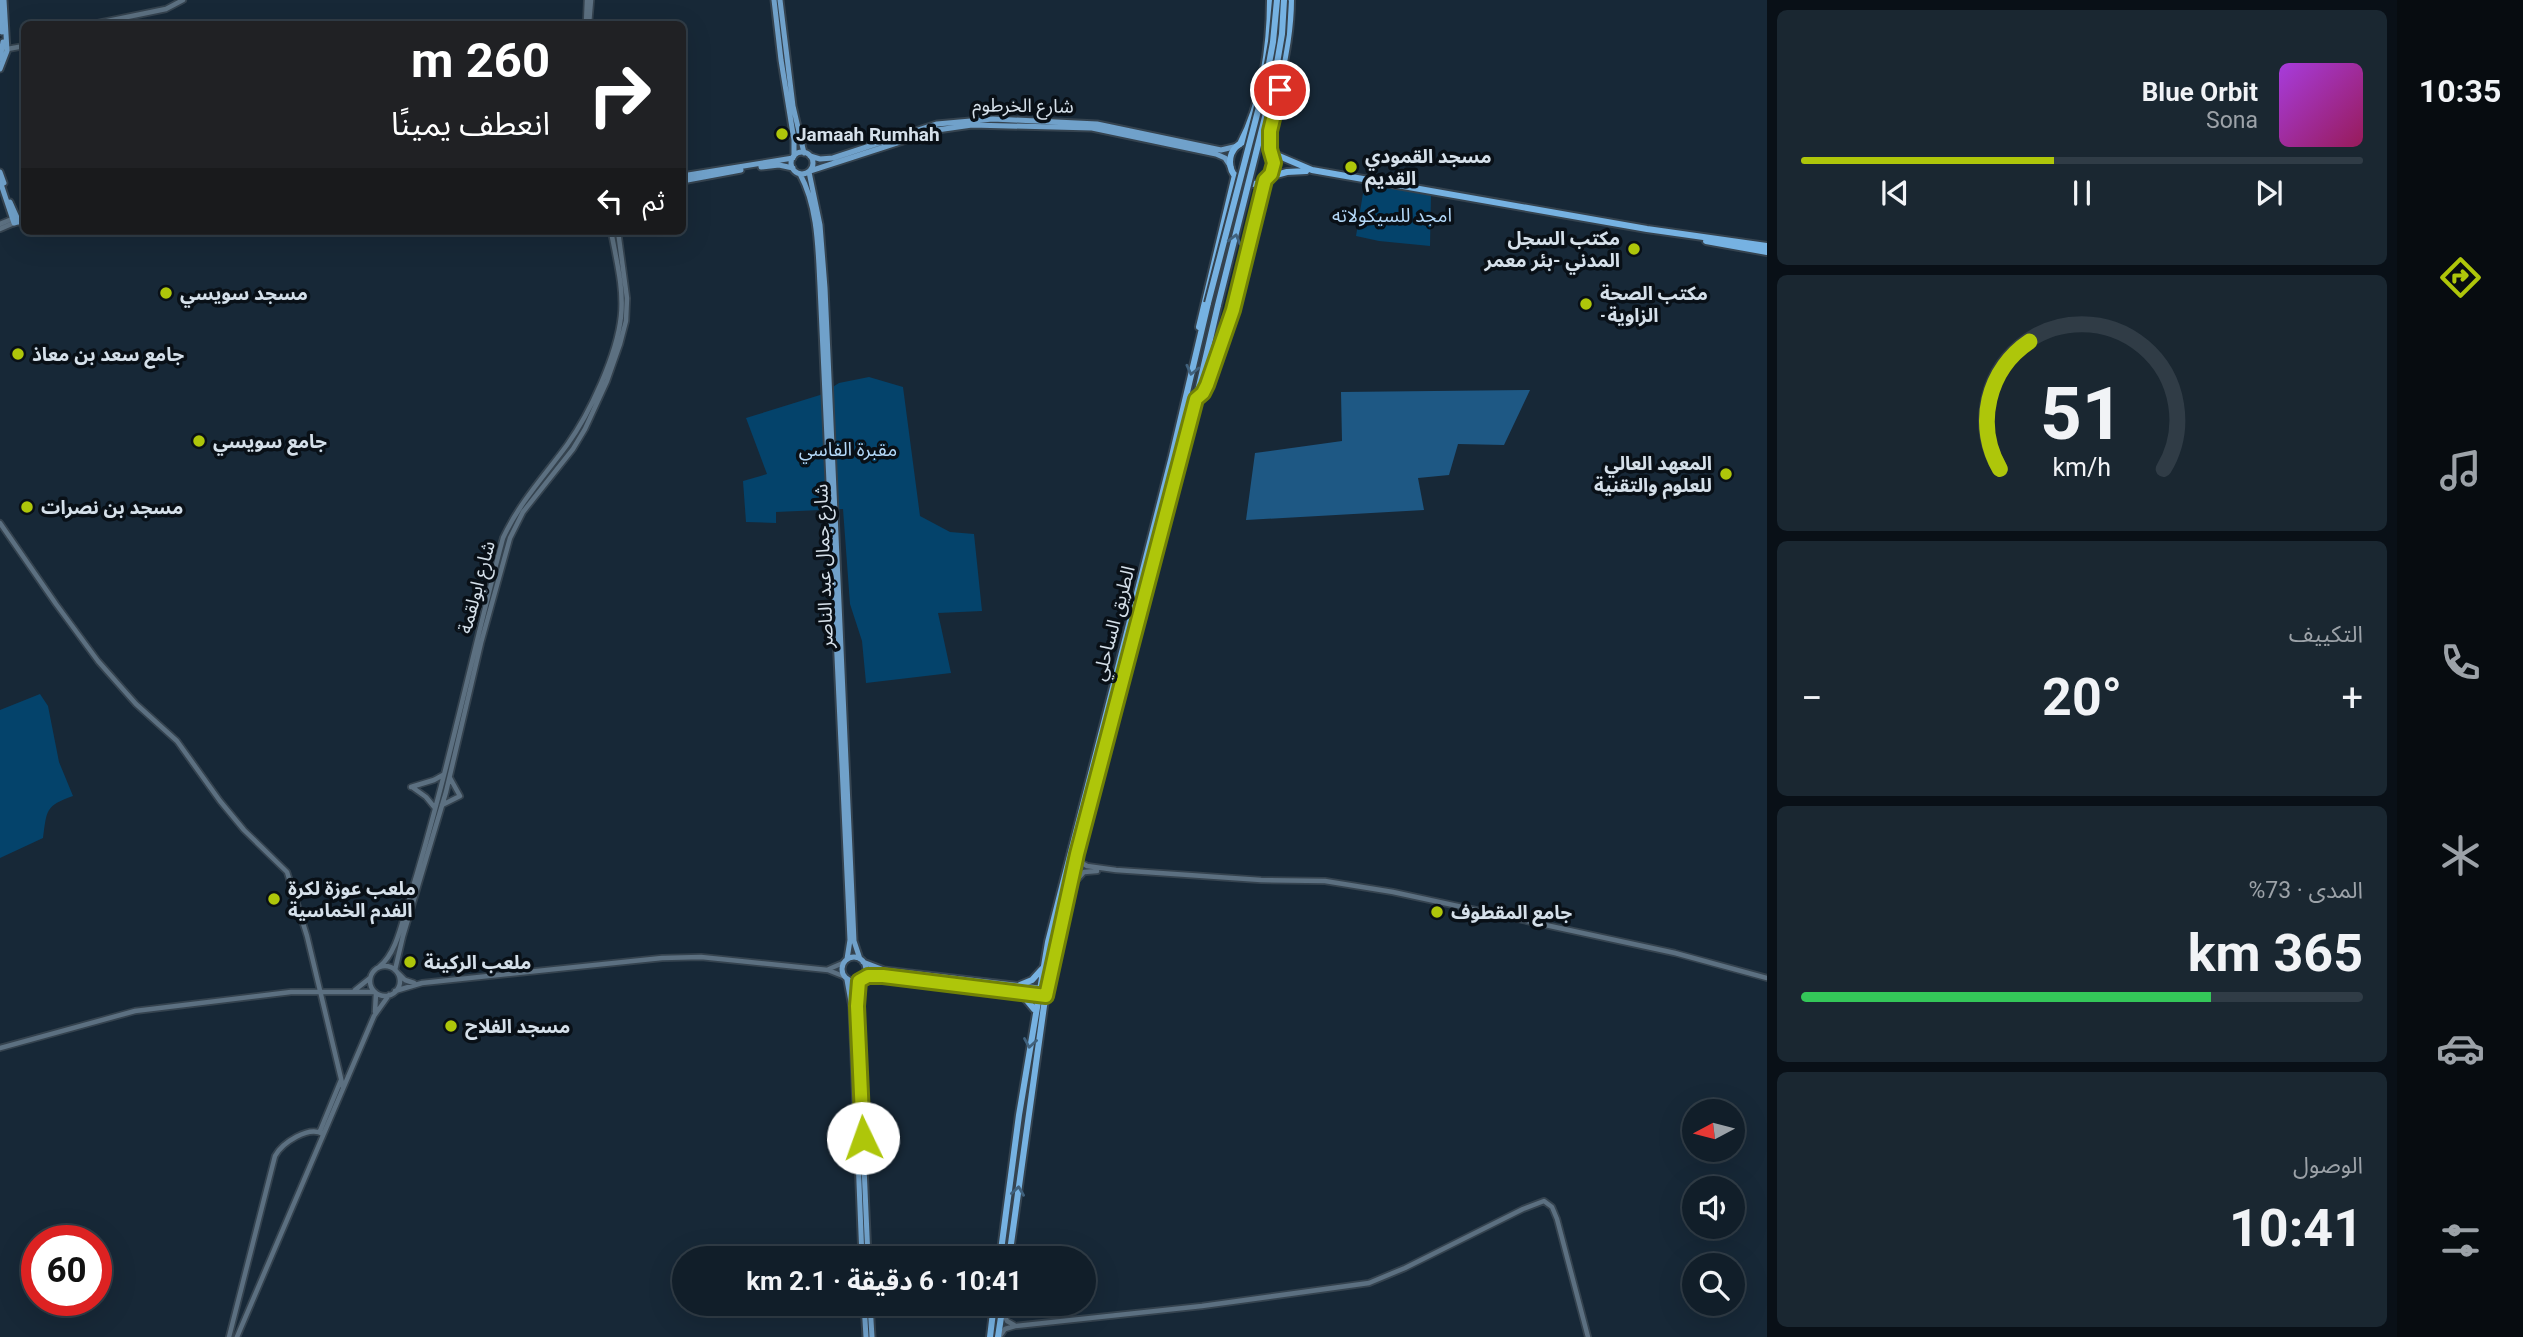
<!DOCTYPE html>
<html lang="ar">
<meta charset="utf-8">
<style>
:root{--surface:#111e29;--page:#1a2731;--text:#f1f3f6;--muted:#9ca2a8;--line:#303c46;--accent:#aec60a}
body{margin:0;font-family:Roboto,"Noto Sans Arabic",sans-serif;background:var(--page);color:var(--text);direction:rtl;height:100vh;display:flex;flex-direction:column;font-size:26px;white-space:nowrap}
*{box-sizing:border-box;margin:0}
p{font-size:23px;color:var(--muted)}
.icon{flex:none;width:38px;height:38px;fill:none;stroke:currentColor;stroke-width:2;stroke-linecap:round;stroke-linejoin:round}
.map{position:relative;flex:1;overflow:hidden;direction:ltr}
.panel{display:flex;flex-direction:column;gap:10px;padding:10px;background:#091017;width:630px}
.panel>*{flex:none}
.guide{position:absolute;left:21px;top:21px;width:665px;height:214px;border-radius:10px;box-shadow:0 7px 28px #0002,0 0 0 2px var(--line);direction:rtl;background:#202124;color:#fff;overflow:hidden}
.needle{width:46px;rotate:263deg}
.tools{position:absolute;left:1682px;top:1099px;display:grid;gap:14px}
.tools a{display:grid;place-items:center;width:63px;height:63px;border-radius:50%;background:var(--surface);box-shadow:0 7px 28px #0002,0 0 0 2px var(--line);font-size:35px}
.speed{position:absolute;left:21px;top:1225px;display:flex;gap:14px;font-size:35px;font-weight:700;text-align:center}
.speed>*{display:grid;place-content:center;width:91px;height:91px;border-radius:50%;background:var(--surface);box-shadow:0 7px 28px #0002,0 0 0 2px var(--line);line-height:1}
.speed .limit{border:10px solid #d22;background:#fff;color:#111}
.pin{position:absolute;display:grid;place-items:center;width:60px;height:60px;color:#fff;margin:-30px;border:4px solid #fff;border-radius:50%;box-shadow:0 2px 7px #0007}
.me{position:absolute;width:77px;margin:-38px;rotate:357deg;stroke-linejoin:round;filter:drop-shadow(0 0 5px #0008)}
.turn{display:flex;align-items:center;gap:24px;height:147px;padding:0 21px;font-size:32px}
.turn .icon{width:91px;height:91px;stroke-width:2.5}
.turn b{display:block;font-size:49px;line-height:60px}
.then{display:flex;align-items:center;height:66px;padding:0 21px;background:#0003;gap:14px;font-size:26px}
.big{font-size:52px;font-weight:700;line-height:1.1}
.panel .widget{flex:1;display:flex;flex-direction:column;justify-content:center;gap:10px;min-width:0;padding:0 24px;border-radius:10px;background:var(--page)}
.panel .dial{align-items:center;gap:0}
.dial svg{height:182px;overflow:visible;fill:none;stroke:var(--line);stroke-width:7;stroke-linecap:round;text-anchor:middle}
.dial text{fill:var(--text);stroke:none}
.song{display:flex;align-items:center;gap:21px}
.cover{width:84px;height:84px;border-radius:10px;background:linear-gradient(135deg,hsl(280 70% 55%),hsl(330 70% 35%))}
.played{height:7px;border-radius:4px;background:linear-gradient(90deg,var(--accent) 45%,var(--line) 45%)}
.keys{display:flex;justify-content:space-around;direction:ltr}
.heat{display:flex;justify-content:space-between;align-items:center;font-size:38px;direction:ltr}
.charge{height:10px;border-radius:5px;background:linear-gradient(90deg,#34c759 73%,var(--line) 0)}
.trip{position:absolute;left:672px;top:1246px;width:424px;height:70px;border-radius:35px;background:var(--surface);box-shadow:0 7px 28px #0002,0 0 0 2px var(--line);font-weight:700;line-height:70px;text-align:center;direction:rtl}
main{display:flex;flex:1;min-height:0}
.menu{display:flex;flex-direction:column;width:126px;justify-content:space-around;align-items:center;background:#070c10;color:var(--muted)}
.menu .icon{width:49px;height:49px}
.menu .active{color:var(--accent)}
.menu b{font-size:32px;color:var(--text)}
.map>svg:first-child{display:block}
</style>
<main>
<nav class="menu">
<b>10:35</b>
<svg class="icon active" aria-label="directions" viewBox="0 0 24 24"><path d="M12 3l9 9-9 9-9-9zM9 14v-3h6M13 9l2 2-2 2"/></svg>
<svg class="icon" aria-label="music" viewBox="0 0 24 24"><path d="M9 18V5l10-2v13"/><circle cx="6" cy="18" r="3"/><circle cx="16" cy="16" r="3"/></svg>
<svg class="icon" aria-label="phone" viewBox="0 0 24 24"><path d="M5 4h4l2 5-3 2q2 4 5 5l2-3 5 2v4C11 20 4 13 5 4z"/></svg>
<svg class="icon" aria-label="climate" viewBox="0 0 24 24"><path d="M12 3v18M4 7l16 10M4 17L20 7"/></svg>
<svg class="icon" aria-label="car" viewBox="0 0 24 24"><path d="M5 17H2v-5l4-1 3-4h7l3 4 3 1v5h-3M9 17h6M6 11h13"/><circle cx="7" cy="17" r="2"/><circle cx="17" cy="17" r="2"/></svg>
<svg class="icon" aria-label="filters" viewBox="0 0 24 24"><path d="M4 7h16M4 17h16"/><circle cx="9" cy="7" r="2"/><circle cx="15" cy="17" r="2"/></svg>
</nav>
<section class="panel">
<div class="widget">
<div class="song"><i class="cover"></i><div><b>Blue Orbit</b><p>Sona</p></div></div>
<div class="played"></div>
<div class="keys"><svg class="icon" aria-label="previous" viewBox="0 0 24 24"><path d="M18 5L8 12l10 7zM5 5v14"/></svg><svg class="icon" aria-label="pause" viewBox="0 0 24 24"><path d="M8 5v14M16 5v14"/></svg><svg class="icon" aria-label="next" viewBox="0 0 24 24"><path d="M6 5l10 7-10 7zM19 5v14"/></svg></div>
</div>
<div class="widget dial"><svg viewBox="0 0 100 80">
<path d="M14 69A42 42 0 1 1 86 69"/>
<path d="M14 69A42 42 0 0 1 27 13" stroke="#aec60a"/>
<text x="50" y="56" font-size="32" font-weight="700">51</text>
<text x="50" y="72" font-size="11">km/h</text>
</svg></div>
<div class="widget"><p>التكييف</p>
<div class="heat"><a>−</a><b class="big">20°</b><a>+</a></div>
</div>
<div class="widget"><p>المدى · 73%</p><b class="big">365 km</b><div class="charge"></div></div>
<div class="widget"><p>الوصول</p><b class="big">10:41</b></div>
</section>
<div class="map">
<svg width="1767" height="1337" viewBox="0 0 1767 1337">
<rect width="100%" height="100%" fill="#172837"/>
<path fill="#04436b" d="M1365 181 1431 195 1430 246 1379 241 1356 236Z
M869 377 903 387 920 516 950 532 974 534 982 611 938 613 951 673 866 683 862 641 850 604 843 509 776 512V523L746 522 743 481 767 474 746 418 820 395 839 383Z
M40 694 48 706 59 762 73 796C45 806 47 810 43 838L0 858V710Z"/>
<path fill="#1e5884" d="M1530 390 1504 445 1458 444 1449 475 1418 478 1424 510 1246 520 1255 453 1342 441 1341 392Z"/>
<g fill="none" stroke-linecap="round" stroke-linejoin="round">
<g stroke="#35434f" stroke-width="8">
<path id="tertiary" d="M93 24 166 9 183 0
M586 24 587 0
M589 24 591 0
M2 50 24 46
M0 224 12 219
M0 229 14 223
M0 523 56 604 98 661 136 704 177 741 220 801 244 830 287 872 307 936 343 1087
M411 787 434 780 443 775
M412 787 426 797 435 808
M442 805 460 796 450 778
M1078 855 1082 863 1087 866 1116 870 1261 880 1325 881 1393 892 1675 953 1767 978
M1073 884 1084 872 1097 871
M370 981a15 15 0 1 1 30 0a15 15 0 1 1-30 0Z
M379 967C397 953 402 921 409 900 446 781 471 658 503 538 519 503 545 475 567 445 590 413 617 355 621 316 624 288 616 259 611 231
M829 969 843 963
M395 970 403 936 446 792 481 643 510 538 523 512 573 449 585 429 607 381 620 344 626 321 627 298 618 231
M398 973 405 980 414 983
M355 990 370 978
M395 991 422 983 662 958 701 957 828 970 843 976
M375 1012 376 993
M0 1048 135 1011 291 992H375
M320 1131 341 1080
M1003 1311 1007 1321 1014 1325
M1000 1336 1005 1329 1015 1326 1202 1306 1369 1283 1405 1268 1523 1209 1544 1201 1552 1207 1557 1219 1588 1337
M229 1337 275 1156C282 1143 309 1125 323 1134
M237 1337 374 1016 389 995"/>
</g>
<g stroke="#35434f" stroke-width="9">
<path id="primary" d="M0 0 2 32
M774 0 781 60 794 140V156
M780 0 793 106 804 153
M0 59 3 42
M0 69 7 51 4 0
M791 163a11 11 0 1 1 22 0a11 11 0 1 1-22 0Z
M810 156 820 159 833 158 937 124 993 119 1097 124 1221 150 1238 146
M761 167 779 165 793 168
M810 171 937 130 972 125 1092 128 1216 154 1225 158 1231 167
M0 172 4 183
M809 172 820 225 825 288 854 941 860 959
M800 174C818 207 818 249 820 286L850 940 847 959
M682 176 793 158
M0 181 14 223 24 220
M682 181 741 170
M10 202 19 222
M842 969a12 12 0 1 1 24 0a12 12 0 1 1-24 0Z
M863 962 884 970 1047 989
M862 979 883 976 1042 996
M847 980 852 1007 862 1258
M859 981 857 1006 868 1258
M864 1304 866 1337
M870 1304 872 1337"/>
</g>
<g stroke="#35434f" stroke-width="10">
<path id="trunk" d="M1230 162a22 22 0 1 1 44 0a22 22 0 1 1-44 0Z
M1240 144C1262 102 1270 47 1270 0
M1270 149C1273 99 1291 51 1291 0
M1272 153 1312 170 1647 229 1767 246
M1269 177 1287 172 1306 171
M1706 241 1767 252
M1199 327 1235 175
M1197 398C1223 375 1258 220 1265 180
M1020 985 1032 980 1042 969
M1020 992 1034 1009
M1000 1258 1019 1115 1048 942 1172 456 1208 303
M1009 1258 1044 1006 1056 945 1115 704 1194 408 1218 305
M990 1337 994 1304
M998 1337 1003 1304"/>
</g>
<use href="#tertiary" stroke="#5c7081" stroke-width="4.5"/>
<use href="#primary" stroke="#70a1ca" stroke-width="5"/>
<use href="#trunk" stroke="#76b2e2" stroke-width="6"/>
<g stroke="#35434f" stroke-width="10" stroke-linecap="butt">
<path id="trunk-bridge" d="M1208 303 1266 80 1273 42 1277 0
M1218 305 1274 81 1282 34 1284 0"/>
</g>
<use href="#trunk-bridge" stroke="#76b2e2" stroke-width="6"/>
</g>
<defs><path id="oneway-chevron" d="M-2-3.5L2.5 0L-2 3.5" fill="none" stroke-width="1.6" stroke-linecap="round" stroke-linejoin="round" transform="scale(1.75)"/></defs>
<g stroke="#40617c">
<use href="#oneway-chevron" transform="translate(1235 239) rotate(-75)"/>
<use href="#oneway-chevron" transform="translate(1192 370) rotate(103)"/>
<use href="#oneway-chevron" transform="translate(1030 1043) rotate(99)"/>
<use href="#oneway-chevron" transform="translate(1018 1191) rotate(-82)"/>
</g>
<g fill="none" stroke-linecap="round" stroke-linejoin="round">
<g stroke="#718106" stroke-width="18">
<path id="route" d="M863 1138 857 1006 859 981 868 976H883L1046 996 1077 854 1196 399 1203 393 1207 385 1233 310 1265 180 1271 174 1274 163 1270 149V131L1280 90"/>
</g>
<use href="#route" stroke="#aec60a" stroke-width="12"/>
</g>
<g fill="#aec60a" stroke="#091017" stroke-width="2.5">
<circle cx="782" cy="134" r="7"/>
<circle cx="1351" cy="167" r="7"/>
<circle cx="1634" cy="249" r="7"/>
<circle cx="166" cy="293" r="7"/>
<circle cx="1586" cy="304" r="7"/>
<circle cx="18" cy="354" r="7"/>
<circle cx="199" cy="441" r="7"/>
<circle cx="1726" cy="474" r="7"/>
<circle cx="27" cy="507" r="7"/>
<circle cx="274" cy="899" r="7"/>
<circle cx="1437" cy="912" r="7"/>
<circle cx="410" cy="962" r="7"/>
<circle cx="451" cy="1026" r="7"/>
</g>
<g text-anchor="middle" stroke-width="7" stroke-linejoin="round" paint-order="stroke">
<g font-size="19" fill="#d5e0ea" stroke="#091017">
<text transform="translate(1023 105) rotate(1)" y="7">شارع الخرطوم</text>
<text transform="translate(823 566) rotate(-92)" y="7">شارع جمال عبد الناصر</text>
<text transform="translate(476 587) rotate(-75)" y="7">شارع ابولقمة</text>
<text transform="translate(1113 623) rotate(-75)" y="7">الطريق الساحلي</text>
</g>
<g font-size="19" font-weight="bold" fill="#d5e0ea" stroke="#091017" text-anchor="start">
<text x="796" y="141">Jamaah Rumhah</text>
<text x="1365" y="163">مسجد القمودي<tspan x="1365" dy="22">القديم</tspan></text>
<text x="1620" y="245" text-anchor="end">مكتب السجل<tspan x="1620" dy="22">المدني -بئر معمر</tspan></text>
<text x="180" y="300">مسجد سويسي</text>
<text x="1600" y="300">مكتب الصحة<tspan x="1600" dy="22">-الزاوية</tspan></text>
<text x="32" y="361">جامع سعد بن معاذ</text>
<text x="213" y="448">جامع سويسي</text>
<text x="1712" y="470" text-anchor="end">المعهد العالي<tspan x="1712" dy="22">للعلوم والتقنية</tspan></text>
<text x="41" y="514">مسجد بن نصرات</text>
<text x="288" y="895">ملعب عوزة لكرة<tspan x="288" dy="22">الفدم الخماسية</tspan></text>
<text x="1451" y="919">جامع المقطوف</text>
<text x="424" y="969">ملعب الركينة</text>
<text x="465" y="1033">مسجد الفلاح</text>
</g>
<g font-size="19" fill="#b3d8f8" stroke="#091017">
<text x="1392" y="222">امجد للسيكولاته</text>
<text x="848" y="456">مقبرة الفاسي</text>
</g>
</g>
</svg>
<div class="tools">
<a><svg class="needle" viewBox="-14 -14 28 28"><path d="M0-13l5 13h-10z" fill="#e53935"/><path d="M0 13l5-13h-10z" fill="#9ca2a8"/></svg></a>
<a><svg class="icon" aria-label="sound" viewBox="0 0 24 24"><path d="M4 9h4l5-4v14l-5-4H4zM17 9q2 3 0 6"/></svg></a>
<a><svg class="icon" aria-label="search" viewBox="0 0 24 24"><circle cx="10" cy="10" r="6"/><path d="M15 15l6 6"/></svg></a>
</div>
<div class="speed"><div class="limit">60</div></div>
<div class="pin" style="left:1280px;top:90px;background:#d93025"><svg class="icon" aria-label="arrive" viewBox="0 0 24 24"><path d="M6 21V4h12l-3 4 3 4H6"/></svg></div>
<svg class="me" style="left:863px;top:1138px" viewBox="-20 -20 40 40"><circle r="19" fill="#fff"/><path d="M0-13L10 11 0 6-10 11z" fill="#aec60a"/></svg>
<div class="trip">10:41 · 6 دقيقة · 2.1 km</div>
<div class="guide">
<div class="turn"><svg class="icon" aria-label="right" viewBox="0 0 24 24"><path d="M7 20v-9h11M14 6l5 5-5 5"/></svg><div><b>260 m</b>انعطف يمينًا</div></div>
<div class="then">ثم<svg class="icon" aria-label="left" viewBox="0 0 24 24"><path d="M17 20v-9H6M10 6l-5 5 5 5"/></svg></div>
</div>
</div>
</main>
